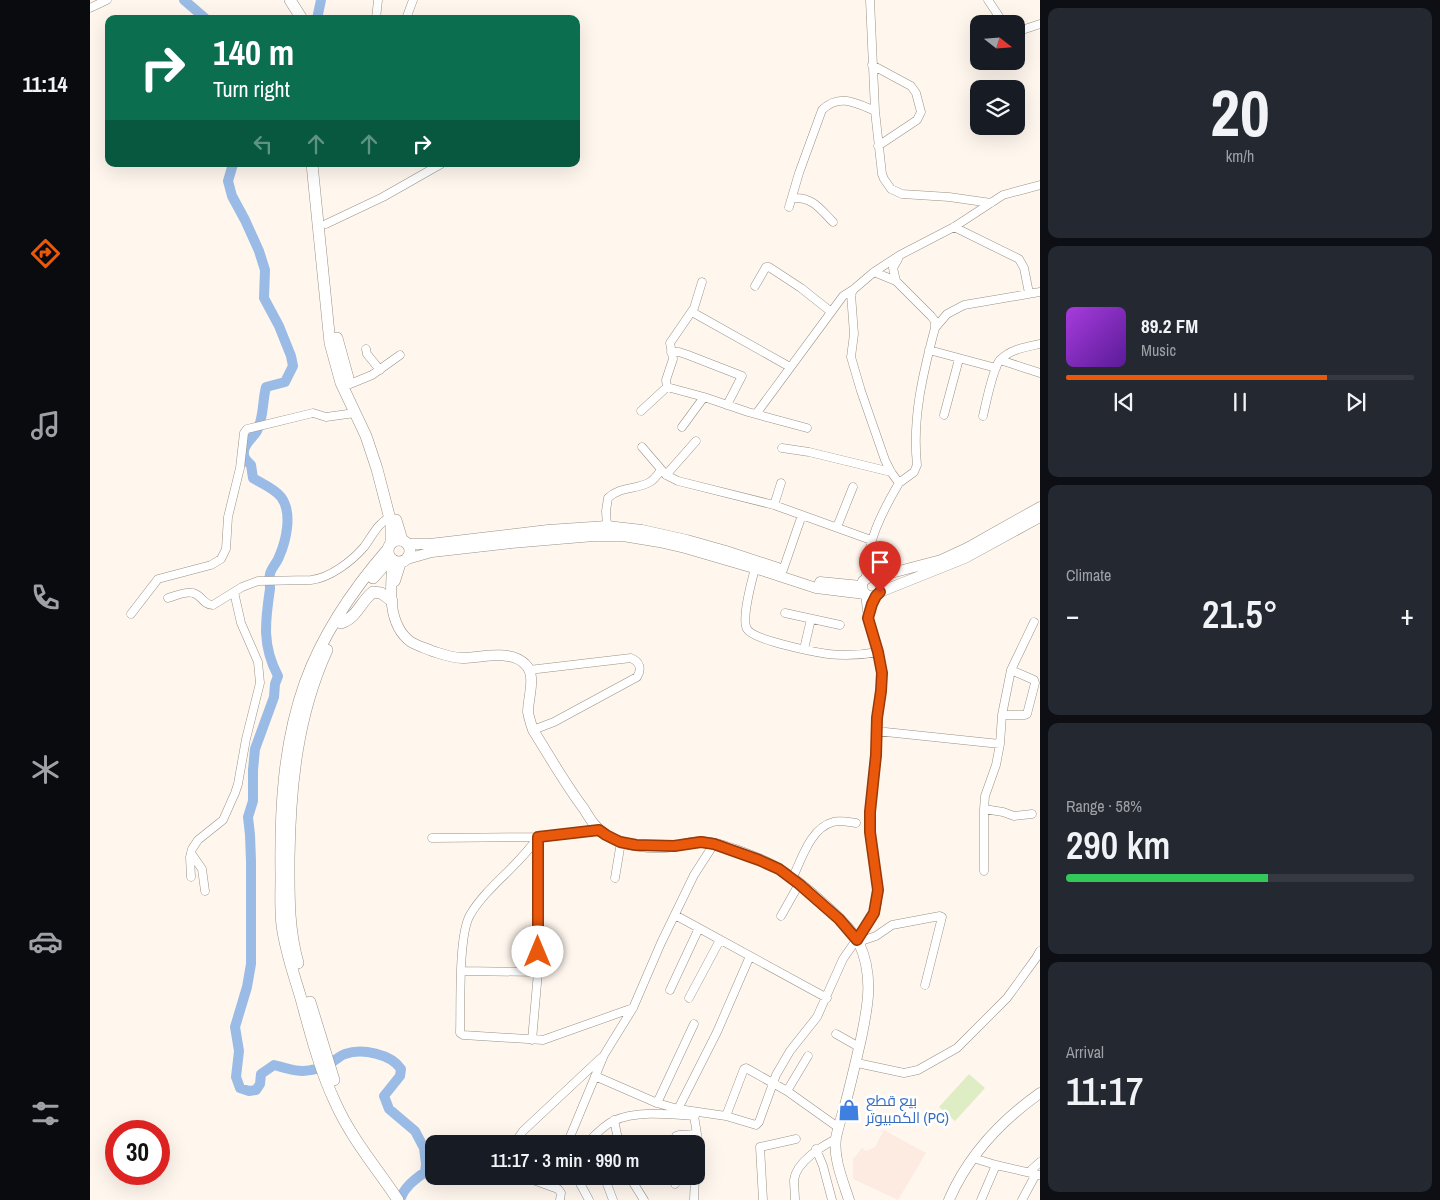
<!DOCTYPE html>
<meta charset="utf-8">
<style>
:root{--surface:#171b24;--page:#242831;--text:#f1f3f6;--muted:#9ea1a6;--line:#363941;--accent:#ea580c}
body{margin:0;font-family:"Archivo Narrow",Cairo,sans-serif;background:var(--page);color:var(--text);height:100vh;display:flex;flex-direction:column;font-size:19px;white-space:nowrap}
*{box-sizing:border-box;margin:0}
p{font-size:16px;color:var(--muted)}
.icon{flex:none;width:28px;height:28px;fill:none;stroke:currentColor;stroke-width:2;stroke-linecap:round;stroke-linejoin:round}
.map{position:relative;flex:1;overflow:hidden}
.drawer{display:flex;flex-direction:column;gap:8px;padding:8px;background:#0d0f14;width:400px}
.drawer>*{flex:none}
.banner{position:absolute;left:15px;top:15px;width:475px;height:152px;border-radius:10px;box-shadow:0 5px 20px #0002;background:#0b6e4f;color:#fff;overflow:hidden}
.needle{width:32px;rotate:107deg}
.tools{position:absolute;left:880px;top:15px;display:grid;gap:10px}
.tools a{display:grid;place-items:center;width:55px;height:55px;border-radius:10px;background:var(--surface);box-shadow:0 5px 20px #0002;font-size:25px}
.speed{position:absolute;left:15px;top:1120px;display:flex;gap:10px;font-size:25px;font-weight:700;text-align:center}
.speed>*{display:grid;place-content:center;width:65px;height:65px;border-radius:50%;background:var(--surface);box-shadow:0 5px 20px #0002;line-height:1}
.speed .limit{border:8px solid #d22;background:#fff;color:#111}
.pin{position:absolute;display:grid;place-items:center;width:42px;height:42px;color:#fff;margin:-51px -21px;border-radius:50% 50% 50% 0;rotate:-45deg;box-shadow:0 0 5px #0007}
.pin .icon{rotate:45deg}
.me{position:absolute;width:55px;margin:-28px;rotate:0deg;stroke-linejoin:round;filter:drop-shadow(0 0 4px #0008)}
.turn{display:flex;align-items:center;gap:18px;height:105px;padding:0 25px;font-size:22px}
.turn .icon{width:65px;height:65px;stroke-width:2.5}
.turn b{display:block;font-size:35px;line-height:42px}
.lanes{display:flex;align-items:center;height:48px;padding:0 25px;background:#0003;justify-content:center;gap:25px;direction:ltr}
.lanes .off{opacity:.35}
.big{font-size:38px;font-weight:600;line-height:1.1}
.drawer .tile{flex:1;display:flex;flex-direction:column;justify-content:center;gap:8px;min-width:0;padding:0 18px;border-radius:10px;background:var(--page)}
.drawer .dial{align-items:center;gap:0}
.dial b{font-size:65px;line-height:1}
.song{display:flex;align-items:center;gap:15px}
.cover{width:60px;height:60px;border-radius:8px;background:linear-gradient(135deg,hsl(280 70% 55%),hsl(270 70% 35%))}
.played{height:5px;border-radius:2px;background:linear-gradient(90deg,var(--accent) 75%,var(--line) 75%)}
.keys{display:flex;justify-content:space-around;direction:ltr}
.heat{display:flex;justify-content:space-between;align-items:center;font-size:28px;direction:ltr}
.charge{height:8px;border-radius:4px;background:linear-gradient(90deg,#34c759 58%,var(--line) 0)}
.trip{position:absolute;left:335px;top:1135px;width:280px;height:50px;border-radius:10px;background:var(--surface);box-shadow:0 5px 20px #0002;font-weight:600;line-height:50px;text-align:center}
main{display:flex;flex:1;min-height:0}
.menu{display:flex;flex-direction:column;width:90px;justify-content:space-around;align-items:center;background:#090b0e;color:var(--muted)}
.menu .icon{width:35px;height:35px}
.menu .selected{color:var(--accent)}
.menu b{font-size:22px;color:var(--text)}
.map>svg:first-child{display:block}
</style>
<main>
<nav class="menu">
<b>11:14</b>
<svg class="icon selected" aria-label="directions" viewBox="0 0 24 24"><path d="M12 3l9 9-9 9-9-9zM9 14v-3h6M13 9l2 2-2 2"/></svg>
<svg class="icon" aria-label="music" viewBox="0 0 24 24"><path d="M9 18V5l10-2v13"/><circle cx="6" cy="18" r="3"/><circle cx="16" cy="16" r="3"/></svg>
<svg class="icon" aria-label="phone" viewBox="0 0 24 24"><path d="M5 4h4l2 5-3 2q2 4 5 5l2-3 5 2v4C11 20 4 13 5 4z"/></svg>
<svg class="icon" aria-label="climate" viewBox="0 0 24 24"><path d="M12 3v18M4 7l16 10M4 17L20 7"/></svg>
<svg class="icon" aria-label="car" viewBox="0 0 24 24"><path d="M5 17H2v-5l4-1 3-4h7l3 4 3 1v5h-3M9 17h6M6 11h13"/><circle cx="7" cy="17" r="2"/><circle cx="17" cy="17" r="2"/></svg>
<svg class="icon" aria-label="filters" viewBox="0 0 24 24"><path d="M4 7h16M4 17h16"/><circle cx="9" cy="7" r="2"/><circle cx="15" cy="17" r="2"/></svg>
</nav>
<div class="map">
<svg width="950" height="1200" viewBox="0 0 950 1200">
<rect width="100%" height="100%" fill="#fff7ee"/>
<path fill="#fdeae0" d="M794 1130 836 1153 808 1200 763 1179V1159L772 1148 776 1151 785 1147Z"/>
<path fill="#dfedc4" d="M879 1074 895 1088 865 1121 849 1107Z"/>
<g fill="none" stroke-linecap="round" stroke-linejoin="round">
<path stroke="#9abbe5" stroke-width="10" d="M94 0 116 19
M227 19 231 0
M143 164 138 181 142 196 155 220 169 251 175 270 174 298 189 326 201 356 203 366 195 382 176 387C172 403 174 417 167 431 163 438 155 443 154 451 153 458 157 461 161 465L163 478C172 484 184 488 191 497 203 513 196 541 189 557 187 563 181 568 180 574 179 579 180 584 180 589 175 622 172 646 188 676L185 684 184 697 165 749 163 770V801L158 817 160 835 161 861V964L157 987 145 1027 149 1051 146 1077 150 1088 159 1091 166 1090 170 1084 171 1074 184 1065C196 1068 208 1073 221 1070 227 1069 234 1067 239 1064 245 1061 249 1056 255 1054 272 1048 301 1054 311 1069L310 1076 294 1096 299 1109 325 1131 334 1148 336 1164 335 1172C324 1180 314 1187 310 1200"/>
<g stroke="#999186" stroke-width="9">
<path id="minor" d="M780 0 785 111 792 174 794 179 801 189 812 194 859 197 901 203
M898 0 914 24
M0 8 17 0
M286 19 288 0
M316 19 323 0
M926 30H932L950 24
M782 65 821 86 826 93 831 112 827 120 788 146
M703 198C723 197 730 209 743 222
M699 207 709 173 732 110C749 93 766 103 785 111
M236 224 293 197 351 164
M864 227 929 259 934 268 939 293
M784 272 806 281 803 268 808 259
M806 281 841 316 845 321V328C833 373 822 418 827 465L824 472 809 483
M665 286 676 267H679L711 288 740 311
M764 289 761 294 764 334 761 357 771 391 795 460 801 472 809 483C792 512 776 543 776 577
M602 312 700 367
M845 328 857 314 874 305 950 292
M276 349 277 354 290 370
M839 350 906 368
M581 352H589L598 355 652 376 637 405
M910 360 950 373
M260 384 282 375 310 355
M577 387 576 380 583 359 580 343 604 308 612 282
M551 411 577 387 614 397
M666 414 753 296 764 289 784 272 810 255 864 227 913 195 950 185
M854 415 869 359
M893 416C896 403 903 368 910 360 921 349 936 347 950 344
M592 427 614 397 658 412 717 428
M552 447 576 475 588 481 684 505 781 540
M692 448 719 452 801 472
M576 475 606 441
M684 505 691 483
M517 526 516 511 518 498C530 486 547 490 560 482 565 479 568 474 571 470
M747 527 763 487
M665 568C662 581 651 618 657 629 663 640 724 652 738 654 754 656 772 655 788 652
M693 570 712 515
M78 598C85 596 95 591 103 593 112 595 113 605 123 605L152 587 168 581 221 580C240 578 262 561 274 547 283 535 287 524 300 517
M695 613 750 625
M41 614 68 579 121 565 131 559 136 549 138 517 150 468 154 433 157 429 223 413 236 417 265 413
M714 649 721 619
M439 670 541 658C550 662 552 669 547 677L464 722 443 730
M912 715H935L937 714 945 683 944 680 921 670
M786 731 910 744
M894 809 913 812 924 816 942 814
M509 830 448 837C429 866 397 886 380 915 368 936 371 1006 370 1033L373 1035 453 1040 543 1008
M342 838 448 837V972L442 1040
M101 853 112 869 115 891
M894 871V809L895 796 906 765 910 744 912 715 921 670 944 622
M101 877 100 857 102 849 108 840 133 820 145 793 148 784 156 739 170 683 168 662 151 623 144 592
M525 878 531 842
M702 879C711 861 720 828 743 822 750 820 759 822 766 823
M585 915 737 998
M691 916 709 884
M768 942 786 936 802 925 850 916 852 917 835 985
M371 971 448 972
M580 990 609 928
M599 998 630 940
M746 1034 769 1047
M767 1063 814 1073 828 1070 867 1048 917 998 946 958 950 951
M505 1076 567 1103 604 1024
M697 1091 718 1056
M567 1103 588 1109 636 1116 666 1125 669 1122 686 1075 700 1051 727 1017 753 959 785 913 787 903 788 890 780 832V812L787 755V718L791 691 792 673 788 652 778 618 775 594
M588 1109 627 1032 660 956
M604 1116 607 1134 606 1159
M636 1116 654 1069 656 1068 697 1091 749 1128
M524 1120 529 1144
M424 1144 433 1131 511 1058
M477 1144 514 1055 543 1008 571 943 604 875 624 844
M496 1144C504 1136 513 1126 523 1121 546 1110 580 1114 605 1116
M584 1144 586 1136 589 1135 607 1134
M726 1149 733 1166 742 1200
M883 1158 906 1165 950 1175
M939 1172 950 1162
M432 1176 468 1189 471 1193 470 1200
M486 1176 499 1200
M514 1176 523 1200
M539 1176 554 1200
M584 1176 585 1184
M489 1180 500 1176
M604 1200 605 1176
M673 1200 670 1147 706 1139
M705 1200C705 1194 704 1186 704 1180 706 1162 732 1146 746 1139
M891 1200 906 1165
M932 1200 946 1174"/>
</g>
<g stroke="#999186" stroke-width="11">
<path id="major" d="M318 544H340L458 530 517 526 552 530 597 540 636 551 688 568
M317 559 342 552 421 543 504 536H533L569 542 595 548 674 571 726 588 775 594
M303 560C300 587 297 625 321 642 328 646 335 648 342 651 352 654 362 658 372 658 391 658 420 649 435 664 447 675 438 697 438 712 439 718 441 724 443 730 460 757 475 784 494 809 500 819 506 829 516 835 535 847 563 849 585 846 594 845 603 841 612 842 629 842 675 860 689 869 710 882 759 922 769 943 784 976 778 1006 771 1039 766 1061 761 1083 755 1105 752 1116 748 1127 746 1138 743 1158 753 1181 759 1200
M786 577 851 560 877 548 950 507
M305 581 311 562
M730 582 771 586
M790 592 792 584 786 577 781 576 773 581C769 594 781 601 790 592L875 558 950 517
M859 1200C878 1156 912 1120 950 1093"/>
</g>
<g stroke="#999186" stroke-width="12">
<path id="highway" d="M200 0 212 19
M222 164 240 343 251 383 276 436 287 469 301 523V543
M247 338 258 378
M306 520 312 540
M298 551a11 11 0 1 1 22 0a11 11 0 1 1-22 0Z
M298 549C264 588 233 633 215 683 193 745 190 811 191 876 191 893 190 909 192 925 195 949 203 972 210 995 220 1031 229 1068 245 1102 261 1138 286 1167 308 1200
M283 578 300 559
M251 623C267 618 271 601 283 592L291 593 302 601
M208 963C198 928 199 894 199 858 200 786 207 716 237 650
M220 1002 244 1080"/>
</g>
<use href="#minor" stroke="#fff" stroke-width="8"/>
<use href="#major" stroke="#fff" stroke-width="10"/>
<use href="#highway" stroke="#fff" stroke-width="11"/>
</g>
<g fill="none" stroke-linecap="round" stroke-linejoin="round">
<g stroke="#983908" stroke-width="12">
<path id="route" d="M448 952V837L509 830 516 835 530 842 546 845 584 846 611 842 624 844 669 860 689 869 709 884 749 919 767 940 784 913 788 890 780 832V812L786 755 787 718 791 691 792 673 788 652 778 618 782 604 786 596 790 592"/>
</g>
<use href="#route" stroke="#ea580c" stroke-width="9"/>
</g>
<defs>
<g id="shop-bare" transform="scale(1.725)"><path d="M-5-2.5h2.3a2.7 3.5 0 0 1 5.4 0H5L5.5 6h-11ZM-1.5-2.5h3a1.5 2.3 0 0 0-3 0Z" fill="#3f7fe0" stroke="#fff" stroke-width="2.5" paint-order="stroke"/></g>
</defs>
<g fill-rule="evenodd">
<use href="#shop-bare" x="759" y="1110"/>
</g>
<g text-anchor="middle" stroke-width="5" stroke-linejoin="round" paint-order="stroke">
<g font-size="15" fill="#366cbe" stroke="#fff" text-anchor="start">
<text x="776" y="1106">بيع قطع<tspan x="776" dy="17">الكمبيوتر (PC)</tspan></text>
</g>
</g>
</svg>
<div class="tools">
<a><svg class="needle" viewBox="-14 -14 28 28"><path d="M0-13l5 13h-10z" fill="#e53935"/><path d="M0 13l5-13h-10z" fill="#9ea1a6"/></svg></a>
<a><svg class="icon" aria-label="layers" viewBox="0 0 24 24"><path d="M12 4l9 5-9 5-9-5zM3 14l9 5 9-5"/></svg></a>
</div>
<div class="speed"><div class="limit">30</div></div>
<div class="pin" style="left:790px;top:592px;background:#d93025"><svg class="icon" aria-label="arrive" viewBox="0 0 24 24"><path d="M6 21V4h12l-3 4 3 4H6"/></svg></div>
<svg class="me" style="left:448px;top:952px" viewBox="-20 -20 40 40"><circle r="19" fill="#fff"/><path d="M0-13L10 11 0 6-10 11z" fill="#ea580c"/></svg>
<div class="trip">11:17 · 3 min · 990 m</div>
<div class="banner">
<div class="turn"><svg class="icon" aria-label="right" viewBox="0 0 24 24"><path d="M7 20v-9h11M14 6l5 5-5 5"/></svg><div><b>140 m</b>Turn right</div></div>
<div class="lanes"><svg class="icon off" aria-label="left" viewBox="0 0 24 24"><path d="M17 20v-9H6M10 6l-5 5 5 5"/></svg><svg class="icon off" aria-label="ahead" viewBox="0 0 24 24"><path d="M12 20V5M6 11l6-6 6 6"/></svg><svg class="icon off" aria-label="ahead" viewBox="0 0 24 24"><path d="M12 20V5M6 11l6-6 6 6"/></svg><svg class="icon" aria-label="right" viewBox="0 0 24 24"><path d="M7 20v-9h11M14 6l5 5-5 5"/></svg></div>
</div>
</div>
<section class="drawer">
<div class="tile dial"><b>20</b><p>km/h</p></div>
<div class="tile">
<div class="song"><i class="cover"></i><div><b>89.2 FM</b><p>Music</p></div></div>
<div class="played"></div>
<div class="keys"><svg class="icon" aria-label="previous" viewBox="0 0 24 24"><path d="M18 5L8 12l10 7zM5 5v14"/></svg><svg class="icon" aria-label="pause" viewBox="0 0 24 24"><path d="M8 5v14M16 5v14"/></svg><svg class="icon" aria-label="next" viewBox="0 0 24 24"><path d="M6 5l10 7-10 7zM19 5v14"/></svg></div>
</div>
<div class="tile"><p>Climate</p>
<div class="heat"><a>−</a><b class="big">21.5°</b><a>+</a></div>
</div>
<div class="tile"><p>Range · 58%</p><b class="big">290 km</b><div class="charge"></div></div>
<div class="tile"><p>Arrival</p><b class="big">11:17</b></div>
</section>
</main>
